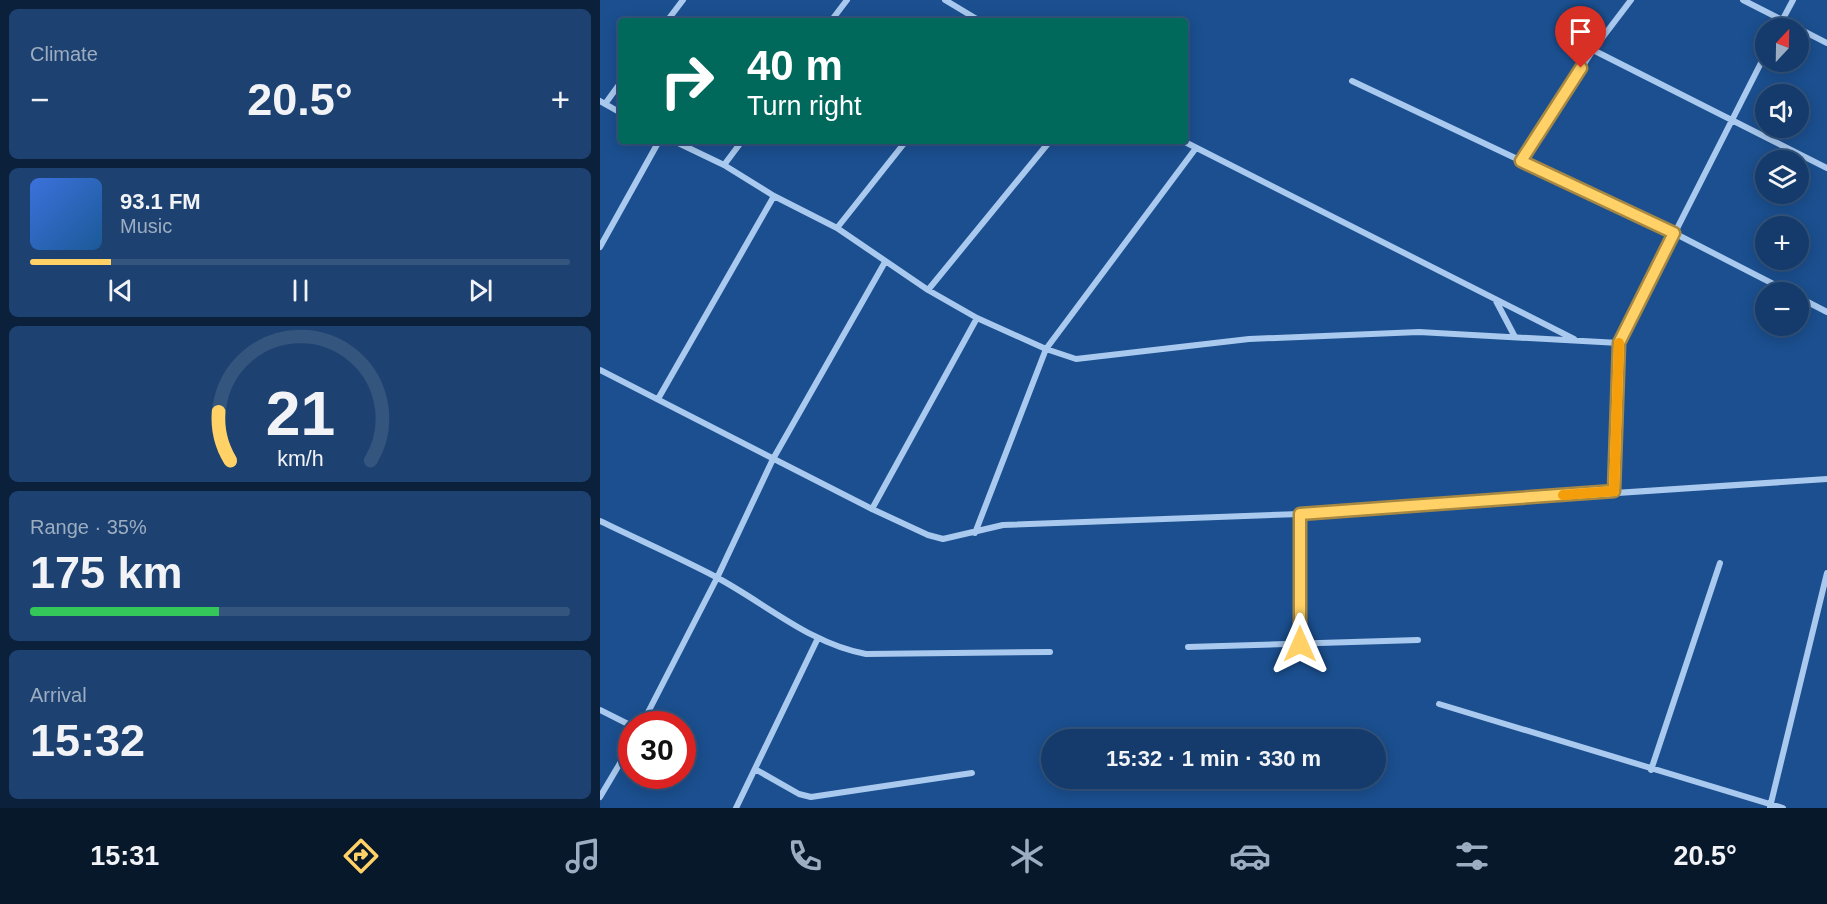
<!DOCTYPE html>
<meta charset="utf-8">
<style>
:root{--surface:#143b6b;--page:#1d4271;--text:#f1f3f6;--muted:#9dadc1;--line:#33557e;--accent:#ffd166}
body{margin:0;font-family:Arial,sans-serif;background:var(--page);color:var(--text);height:100vh;display:flex;flex-direction:column;font-size:22px;white-space:nowrap}
*{box-sizing:border-box;margin:0}
p{font-size:20px;color:var(--muted)}
.icon{flex:none;width:33px;height:33px;fill:none;stroke:currentColor;stroke-width:2;stroke-linecap:round;stroke-linejoin:round}
.map{position:relative;flex:1;overflow:hidden}
.panel{display:flex;flex-direction:column;gap:9px;padding:9px;background:#0b203b;width:600px}
.panel>*{flex:none}
.top-card{position:absolute;left:18px;top:18px;width:570px;height:126px;border-radius:6px;box-shadow:0 3px 15px #0003,0 0 0 2px var(--line);background:#00695c;color:#fff;overflow:hidden}
.needle{width:39px;rotate:22deg}
.tools{position:absolute;left:1155px;top:18px;display:grid;gap:12px}
.tools a{display:grid;place-items:center;width:54px;height:54px;border-radius:50%;background:var(--surface);box-shadow:0 3px 15px #0003,0 0 0 2px var(--line);font-size:30px}
.speed{position:absolute;left:18px;top:711px;display:flex;gap:12px;font-size:30px;font-weight:700;text-align:center}
.speed>*{display:grid;place-content:center;width:78px;height:78px;border-radius:50%;background:var(--surface);box-shadow:0 3px 15px #0003,0 0 0 2px var(--line);line-height:1}
.speed .limit{border:9px solid #d22;background:#fff;color:#111}
.pin{position:absolute;display:grid;place-items:center;width:51px;height:51px;color:#fff;margin:-62px -26px;border-radius:50% 50% 50% 0;rotate:-45deg;box-shadow:0 0 6px #0007}
.pin .icon{rotate:45deg}
.me{position:absolute;width:66px;margin:-33px;rotate:0deg;stroke-linejoin:round;filter:drop-shadow(0 0 4px #0008)}
.turn{display:flex;align-items:center;gap:21px;height:126px;padding:0 30px;font-size:27px}
.turn .icon{width:78px;height:78px;stroke-width:2.5}
.turn b{display:block;font-size:42px;line-height:51px}
.big{font-size:45px;font-weight:700;line-height:1.1}
.panel .tile{flex:1;display:flex;flex-direction:column;justify-content:center;gap:9px;min-width:0;padding:0 21px;border-radius:9px;background:var(--page)}
.panel .dial{align-items:center;gap:0}
.dial svg{height:156px;overflow:visible;fill:none;stroke:var(--line);stroke-width:7;stroke-linecap:round;text-anchor:middle}
.dial text{fill:var(--text);stroke:none}
.song{display:flex;align-items:center;gap:18px}
.cover{width:72px;height:72px;border-radius:9px;background:linear-gradient(135deg,hsl(220 70% 55%),hsl(210 70% 35%))}
.played{height:6px;border-radius:3px;background:linear-gradient(90deg,var(--accent) 15%,var(--line) 15%)}
.keys{display:flex;justify-content:space-around;direction:ltr}
.heat{display:flex;justify-content:space-between;align-items:center;font-size:33px;direction:ltr}
.charge{height:9px;border-radius:4px;background:linear-gradient(90deg,#34c759 35%,var(--line) 0)}
.trip{position:absolute;left:441px;top:729px;width:345px;height:60px;border-radius:30px;background:var(--surface);box-shadow:0 3px 15px #0003,0 0 0 2px var(--line);font-weight:700;line-height:60px;text-align:center}
.dock{display:flex;height:96px;justify-content:space-around;align-items:center;background:#08182b;color:var(--muted)}
.dock .icon{width:42px;height:42px}
.dock .selected{color:var(--accent)}
.dock b{font-size:27px;color:var(--text)}
main{display:flex;flex:1;min-height:0}
.map>svg:first-child{display:block}
</style>
<main>
<section class="panel">
<div class="tile"><p>Climate</p>
<div class="heat"><a>−</a><b class="big">20.5°</b><a>+</a></div>
</div>
<div class="tile">
<div class="song"><i class="cover"></i><div><b>93.1 FM</b><p>Music</p></div></div>
<div class="played"></div>
<div class="keys"><svg class="icon" aria-label="previous" viewBox="0 0 24 24"><path d="M18 5L8 12l10 7zM5 5v14"/></svg><svg class="icon" aria-label="pause" viewBox="0 0 24 24"><path d="M8 5v14M16 5v14"/></svg><svg class="icon" aria-label="next" viewBox="0 0 24 24"><path d="M6 5l10 7-10 7zM19 5v14"/></svg></div>
</div>
<div class="tile dial"><svg viewBox="0 0 100 80">
<path d="M14 69A42 42 0 1 1 86 69"/>
<path d="M14 69A42 42 0 0 1 8 44" stroke="#ffd166"/>
<text x="50" y="56" font-size="32" font-weight="700">21</text>
<text x="50" y="72" font-size="11">km/h</text>
</svg></div>
<div class="tile"><p>Range · 35%</p><b class="big">175 km</b><div class="charge"></div></div>
<div class="tile"><p>Arrival</p><b class="big">15:32</b></div>
</section>
<div class="map">
<svg width="1227" height="808" viewBox="0 0 1227 808">
<rect width="100%" height="100%" fill="#1b4f8f"/>
<g fill="none" stroke-linecap="round" stroke-linejoin="round">
<path stroke="#a9c9ee" stroke-width="6" d="M345 0 380 21
M1143 0 1227 43
M67 21 83 0
M231 21 247 0
M1178 28 1193 0
M993 50 1227 168
M752 81 1074 233 1189 292
M0 101 21 113
M5 104 21 82
M74 141 124 165 174 196 237 228 328 290 377 318 446 349 476 359 649 339 819 332 1019 343 1014 491
M583 141 974 339
M921 161 993 50 1031 0
M124 165 142 141
M237 228 306 141
M0 247 59 141
M328 290 450 141
M1198 297 1227 312
M895 299 915 337
M1019 343 1166 53
M0 370 272 509 328 535 343 539 403 525 700 514 1227 479
M58 399 174 196
M272 509 377 318
M700 514V644
M0 521C39 540 78 557 116 577 165 603 210 644 266 654L450 652
M375 533 446 349 596 148
M588 647 818 640
M839 704 1183 808
M0 710 32 726
M42 724 117 578 173 459 285 262
M155 769 199 794 211 797 372 773
M1051 770 1120 563
M0 797 32 743
M1170 807 1227 573
M136 808 218 638"/>
</g>
<g fill="none" stroke-linecap="round" stroke-linejoin="round">
<g stroke="#a68842" stroke-width="15">
<path id="route" d="M700 644V514L1014 491 1019 343 1074 233 921 161 981 68"/>
</g>
<use href="#route" stroke="#ffd166" stroke-width="10"/>
<path stroke="#f59e0b" stroke-width="10" d="M963 495 1014 491 1019 343"/>
</g>
</svg>
<div class="tools">
<a><svg class="needle" viewBox="-14 -14 28 28"><path d="M0-13l5 13h-10z" fill="#e53935"/><path d="M0 13l5-13h-10z" fill="#9dadc1"/></svg></a>
<a><svg class="icon" aria-label="sound" viewBox="0 0 24 24"><path d="M4 9h4l5-4v14l-5-4H4zM17 9q2 3 0 6"/></svg></a>
<a><svg class="icon" aria-label="layers" viewBox="0 0 24 24"><path d="M12 4l9 5-9 5-9-5zM3 14l9 5 9-5"/></svg></a>
<a>+</a>
<a>−</a>
</div>
<div class="speed"><div class="limit">30</div></div>
<div class="pin" style="left:981px;top:68px;background:#d93025"><svg class="icon" aria-label="arrive" viewBox="0 0 24 24"><path d="M6 21V4h12l-3 4 3 4H6"/></svg></div>
<svg class="me" style="left:700px;top:644px" viewBox="-20 -20 40 40"><path d="M0-17L14 15 0 8-14 15z" fill="#ffd166" stroke="#fff" stroke-width="4"/></svg>
<div class="trip">15:32 · 1 min · 330 m</div>
<div class="top-card">
<div class="turn"><svg class="icon" aria-label="right" viewBox="0 0 24 24"><path d="M7 20v-9h11M14 6l5 5-5 5"/></svg><div><b>40 m</b>Turn right</div></div>
</div>
</div>
</main>
<nav class="dock">
<b>15:31</b>
<svg class="icon selected" aria-label="directions" viewBox="0 0 24 24"><path d="M12 3l9 9-9 9-9-9zM9 14v-3h6M13 9l2 2-2 2"/></svg>
<svg class="icon" aria-label="music" viewBox="0 0 24 24"><path d="M9 18V5l10-2v13"/><circle cx="6" cy="18" r="3"/><circle cx="16" cy="16" r="3"/></svg>
<svg class="icon" aria-label="phone" viewBox="0 0 24 24"><path d="M5 4h4l2 5-3 2q2 4 5 5l2-3 5 2v4C11 20 4 13 5 4z"/></svg>
<svg class="icon" aria-label="climate" viewBox="0 0 24 24"><path d="M12 3v18M4 7l16 10M4 17L20 7"/></svg>
<svg class="icon" aria-label="car" viewBox="0 0 24 24"><path d="M5 17H2v-5l4-1 3-4h7l3 4 3 1v5h-3M9 17h6M6 11h13"/><circle cx="7" cy="17" r="2"/><circle cx="17" cy="17" r="2"/></svg>
<svg class="icon" aria-label="filters" viewBox="0 0 24 24"><path d="M4 7h16M4 17h16"/><circle cx="9" cy="7" r="2"/><circle cx="15" cy="17" r="2"/></svg>
<b>20.5°</b>
</nav>
